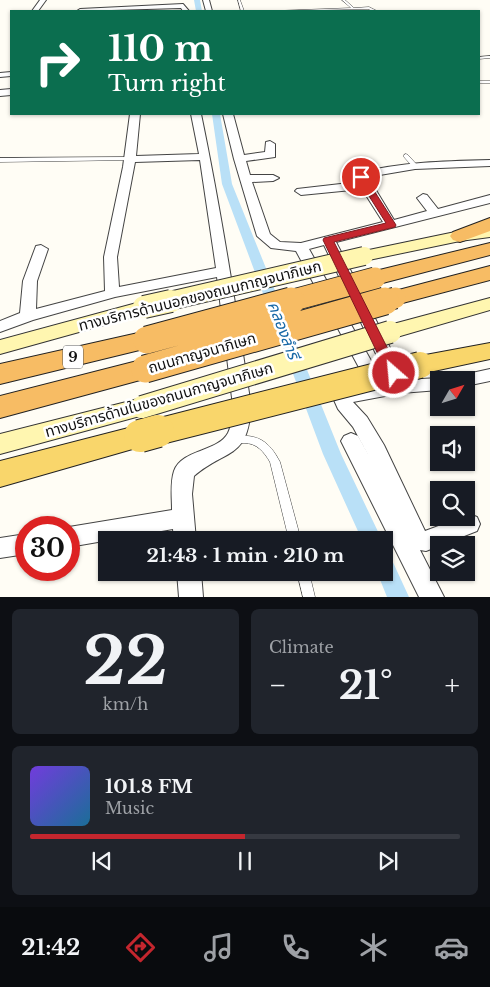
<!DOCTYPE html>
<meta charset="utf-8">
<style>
:root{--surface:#171b24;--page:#20242c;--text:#f1f3f6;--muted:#9ea1a6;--line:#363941;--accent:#c4262e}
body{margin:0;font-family:"Libre Baskerville","Noto Sans Thai",serif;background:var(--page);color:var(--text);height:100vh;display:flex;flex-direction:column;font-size:19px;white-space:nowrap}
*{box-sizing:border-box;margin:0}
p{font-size:16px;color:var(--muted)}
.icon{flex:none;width:28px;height:28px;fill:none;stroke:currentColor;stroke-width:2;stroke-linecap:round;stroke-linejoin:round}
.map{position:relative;height:597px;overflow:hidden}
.details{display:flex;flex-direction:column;gap:12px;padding:12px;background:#0d0f14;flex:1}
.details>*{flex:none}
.hud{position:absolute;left:10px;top:10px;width:470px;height:105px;border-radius:0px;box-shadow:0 1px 4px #0004;background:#0b6e4f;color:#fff;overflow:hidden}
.needle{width:32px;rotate:51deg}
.fabs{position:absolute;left:430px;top:371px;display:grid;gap:10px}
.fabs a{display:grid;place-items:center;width:45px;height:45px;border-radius:0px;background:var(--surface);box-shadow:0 1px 4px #0004;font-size:25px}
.speed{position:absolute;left:15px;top:516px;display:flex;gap:10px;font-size:25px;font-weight:700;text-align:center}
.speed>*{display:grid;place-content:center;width:65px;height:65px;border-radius:50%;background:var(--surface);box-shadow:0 1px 4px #0004;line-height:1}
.speed .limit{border:8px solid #d22;background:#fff;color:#111}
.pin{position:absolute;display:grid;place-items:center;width:42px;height:42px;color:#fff;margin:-21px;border:2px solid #fff;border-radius:50%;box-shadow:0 1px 5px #0007}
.me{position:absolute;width:55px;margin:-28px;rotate:333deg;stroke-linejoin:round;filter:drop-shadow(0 0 4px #0008)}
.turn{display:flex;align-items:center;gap:18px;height:105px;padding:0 15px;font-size:22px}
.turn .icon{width:65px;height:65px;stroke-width:2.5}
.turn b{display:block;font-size:35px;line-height:42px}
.big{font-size:38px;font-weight:700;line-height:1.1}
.details .tile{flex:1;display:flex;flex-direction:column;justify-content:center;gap:8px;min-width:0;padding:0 18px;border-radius:8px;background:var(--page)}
.details .dial{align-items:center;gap:0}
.dial b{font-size:65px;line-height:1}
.song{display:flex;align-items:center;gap:15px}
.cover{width:60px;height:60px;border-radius:8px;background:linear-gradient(135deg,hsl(260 70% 55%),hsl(200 70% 35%))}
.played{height:5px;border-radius:2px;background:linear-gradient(90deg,var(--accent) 50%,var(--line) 50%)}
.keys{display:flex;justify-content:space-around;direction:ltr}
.heat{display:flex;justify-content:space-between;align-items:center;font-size:28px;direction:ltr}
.details .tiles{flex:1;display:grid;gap:12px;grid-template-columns:1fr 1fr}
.tile:last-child{grid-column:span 2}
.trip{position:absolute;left:98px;top:531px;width:295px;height:50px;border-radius:0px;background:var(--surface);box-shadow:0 1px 4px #0004;font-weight:700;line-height:50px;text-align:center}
.menu{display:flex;height:80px;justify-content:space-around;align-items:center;background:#090b0e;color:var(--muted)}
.menu .icon{width:35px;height:35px}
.menu .selected{color:var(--accent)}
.menu b{font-size:22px;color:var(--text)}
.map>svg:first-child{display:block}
</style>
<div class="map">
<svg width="490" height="597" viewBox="0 0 490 597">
<rect width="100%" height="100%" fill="#fffdf5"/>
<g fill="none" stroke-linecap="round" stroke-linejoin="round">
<path fill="#b9e0f7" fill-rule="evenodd" d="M194 0H200L202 11H196Z
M212 114H220L232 184 341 454 382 540H362L323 454 222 184Z
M384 555 391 558 409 597H387L377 572H384Z"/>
<g stroke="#444" stroke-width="1">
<path id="service" d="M238 0H240L244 11H241Z
M342 0H345L354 8 369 7 377 11H373L368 9 272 11 351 8Z
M490 56V58L479 59V57Z
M479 81H490V83H479Z
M406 154 408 155 417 165V167H413L404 157V155Z
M129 157 132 159 131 160 0 162V158Z
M235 436C258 434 269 441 280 462L301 540H289L270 462C264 452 257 443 244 443 240 443 236 444 232 443L230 440 232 437Z
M297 572H309L315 597H303Z"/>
</g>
<g stroke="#444" stroke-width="2">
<path id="minor" d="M40 0H46L38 11H32Z
M203 0H209L212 11H206Z
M183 4 189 11H183L181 8 77 11 80 9Z
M11 72V76L0 77V73Z
M11 89V95L0 96V90Z
M130 114H140L136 156 199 154 191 114H201C221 210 236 308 251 406 248 460 227 448 194 476L192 494 196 540H174L173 529 69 547 67 528 69 527 172 510C172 498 170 483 174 471 182 449 218 452 228 433 232 425 232 415 233 406L217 277 115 297 33 320 0 332V321L20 313 23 281 36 246 41 245 48 249 37 281 36 309 105 291 104 257 123 167ZM200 160 216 268 119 287 117 257 135 162Z
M223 114H233L244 155 265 152 266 142 270 141 275 144V157L246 161 250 175H273L279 178 273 181 252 182 270 234 280 242 301 243 383 222 362 189 301 195 295 191 297 189 358 182 356 179 358 173C401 162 446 161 490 160V166L415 169 368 177 394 220 427 211 417 198 423 194 427 195 438 209 490 195V203L336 242 405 377 403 380 439 378 446 380H439V390L401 393 353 402 367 417 384 445 425 531 460 518H466L469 514 477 517 480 524 477 531 426 551 420 550 444 597H419L341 441 344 436 351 433 358 436 371 460 353 427 338 409 334 400 341 392 369 386 296 251 271 248 257 236 234 159ZM324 245 387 377 392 382 384 384 309 249Z
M490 369V381L466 386V380H455L458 376Z
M26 534V554L0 558V538Z
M177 572H201L203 597H179Z"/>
</g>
<g stroke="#333" stroke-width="2">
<path id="secondary" d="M490 227V237L460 241 364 261 358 260 355 256 358 252 364 251 460 231Z
M490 298V310L390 339 382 337 379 332 382 327Z
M144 301 151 302 154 307 151 312 0 354V340Z
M142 398 151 401 154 407 151 413 0 454V434Z"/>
</g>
<g stroke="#222" stroke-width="2">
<path id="primary" d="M490 343V359L420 374 411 371 407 365 411 359 420 356Z
M140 425 150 428 154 436 150 444 0 487V461Z"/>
</g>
<g stroke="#222" stroke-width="2">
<path id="trunk" d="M490 218V231L460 242 453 240 450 236 453 232Z
M490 243V255L375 285 367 283 364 278 367 273Z
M490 266V280L395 305 387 303 383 298 387 293Z
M147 331 156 334 160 340 156 346 0 384V364Z
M145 359 155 362 159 369 155 376 0 418V396Z"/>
</g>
<use href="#service" fill="#fff" fill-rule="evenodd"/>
<use href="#minor" fill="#fff" fill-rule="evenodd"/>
<use href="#secondary" fill="#fff6b0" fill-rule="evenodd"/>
<use href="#primary" fill="#f9d66b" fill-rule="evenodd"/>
<use href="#trunk" fill="#f7bc64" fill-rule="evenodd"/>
<g stroke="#333" stroke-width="20" stroke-linecap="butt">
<path id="secondary-bridge-far1" d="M165 302 364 256"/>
</g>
<g stroke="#333" stroke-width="24" stroke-linecap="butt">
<path id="secondary-bridge" d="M144 307 171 301
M142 407 390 332"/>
</g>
<g stroke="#222" stroke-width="28" stroke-linecap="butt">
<path id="primary-bridge-far1" d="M153 433 420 365"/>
</g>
<g stroke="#222" stroke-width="34" stroke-linecap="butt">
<path id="primary-bridge" d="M140 436 158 431"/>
</g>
<g stroke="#222" stroke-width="23" stroke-linecap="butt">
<path id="trunk-bridge-far1" d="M286 302 375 278
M381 302 395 298"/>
</g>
<g stroke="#222" stroke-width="29" stroke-linecap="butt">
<path id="trunk-bridge" d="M147 340 291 301
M145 369 385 301"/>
</g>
<use href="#secondary-bridge-far1" stroke="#fff6b0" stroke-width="18"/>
<use href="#secondary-bridge" stroke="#fff6b0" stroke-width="22"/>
<use href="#primary-bridge-far1" stroke="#f9d66b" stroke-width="26"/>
<use href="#primary-bridge" stroke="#f9d66b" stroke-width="32"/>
<use href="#trunk-bridge-far1" stroke="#f7bc64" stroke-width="21"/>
<use href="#trunk-bridge" stroke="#f7bc64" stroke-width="27"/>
</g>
<path fill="#c4262e" stroke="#7f191e" d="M361 174 364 175 396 225 395 227 334 242 400 373 398 377H389L387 373 323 240 324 238 386 223 357 177Z"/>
<g text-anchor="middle" stroke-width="5" stroke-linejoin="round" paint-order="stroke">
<rect fill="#fff" stroke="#585858" stroke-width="1" x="63" y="345.5" width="20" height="23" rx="4"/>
<g font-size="14" font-weight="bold" fill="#111">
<text x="73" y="362">9</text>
</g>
<g font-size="15" fill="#111" stroke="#fff">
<text transform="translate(200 296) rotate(-14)" y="5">ทางบริการด้านนอกของถนนกาญจนาภิเษก</text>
<text transform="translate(202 353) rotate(-16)" y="5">ถนนกาญจนาภิเษก</text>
<text transform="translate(159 400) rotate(-16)" y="5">ทางบริการด้านในของถนนกาญจนาภิเษก</text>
</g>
<g font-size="16" font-style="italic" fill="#1768a6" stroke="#fff">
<text transform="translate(284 330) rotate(69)" y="6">คลองลำรี</text>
</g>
</g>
</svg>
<div class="fabs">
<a><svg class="needle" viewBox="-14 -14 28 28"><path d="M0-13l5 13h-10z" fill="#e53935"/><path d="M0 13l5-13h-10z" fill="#9ea1a6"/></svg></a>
<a><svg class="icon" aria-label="sound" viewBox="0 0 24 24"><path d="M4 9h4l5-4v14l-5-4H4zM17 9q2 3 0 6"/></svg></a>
<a><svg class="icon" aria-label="search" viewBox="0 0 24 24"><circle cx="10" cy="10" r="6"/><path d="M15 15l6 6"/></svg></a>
<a><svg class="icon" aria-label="layers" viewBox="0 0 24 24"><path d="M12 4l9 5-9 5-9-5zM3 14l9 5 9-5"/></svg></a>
</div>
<div class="speed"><div class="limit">30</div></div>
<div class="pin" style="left:361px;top:177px;background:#d93025"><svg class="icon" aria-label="arrive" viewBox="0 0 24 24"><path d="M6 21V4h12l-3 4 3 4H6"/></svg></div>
<svg class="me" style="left:394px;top:373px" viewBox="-20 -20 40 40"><circle r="17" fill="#c4262e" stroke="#fff" stroke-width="3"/><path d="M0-11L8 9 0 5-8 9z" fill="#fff"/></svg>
<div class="trip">21:43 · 1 min · 210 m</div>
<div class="hud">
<div class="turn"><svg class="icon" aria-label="right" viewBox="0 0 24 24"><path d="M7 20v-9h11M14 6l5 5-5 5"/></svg><div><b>110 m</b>Turn right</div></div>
</div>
</div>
<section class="details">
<div class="tiles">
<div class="tile dial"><b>22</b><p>km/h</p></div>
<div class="tile"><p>Climate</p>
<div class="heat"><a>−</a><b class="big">21°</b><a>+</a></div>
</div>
<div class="tile">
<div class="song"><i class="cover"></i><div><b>101.8 FM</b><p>Music</p></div></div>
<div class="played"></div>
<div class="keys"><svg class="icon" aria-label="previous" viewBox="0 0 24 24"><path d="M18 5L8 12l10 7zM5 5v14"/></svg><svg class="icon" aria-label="pause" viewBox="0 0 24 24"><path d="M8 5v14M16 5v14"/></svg><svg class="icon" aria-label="next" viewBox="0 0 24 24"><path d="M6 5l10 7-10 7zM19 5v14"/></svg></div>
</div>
</div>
</section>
<nav class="menu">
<b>21:42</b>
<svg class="icon selected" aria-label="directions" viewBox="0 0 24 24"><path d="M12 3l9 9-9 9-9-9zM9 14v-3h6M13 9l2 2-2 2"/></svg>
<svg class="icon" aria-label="music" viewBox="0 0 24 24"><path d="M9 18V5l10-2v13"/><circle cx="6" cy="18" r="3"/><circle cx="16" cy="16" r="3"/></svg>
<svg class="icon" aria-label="phone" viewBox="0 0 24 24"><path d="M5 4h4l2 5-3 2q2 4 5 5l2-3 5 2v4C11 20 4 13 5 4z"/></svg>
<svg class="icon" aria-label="climate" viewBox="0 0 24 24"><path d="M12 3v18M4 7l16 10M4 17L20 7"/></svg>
<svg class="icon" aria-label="car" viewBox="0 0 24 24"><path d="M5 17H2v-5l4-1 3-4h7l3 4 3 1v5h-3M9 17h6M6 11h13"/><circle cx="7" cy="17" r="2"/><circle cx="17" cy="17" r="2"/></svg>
</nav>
